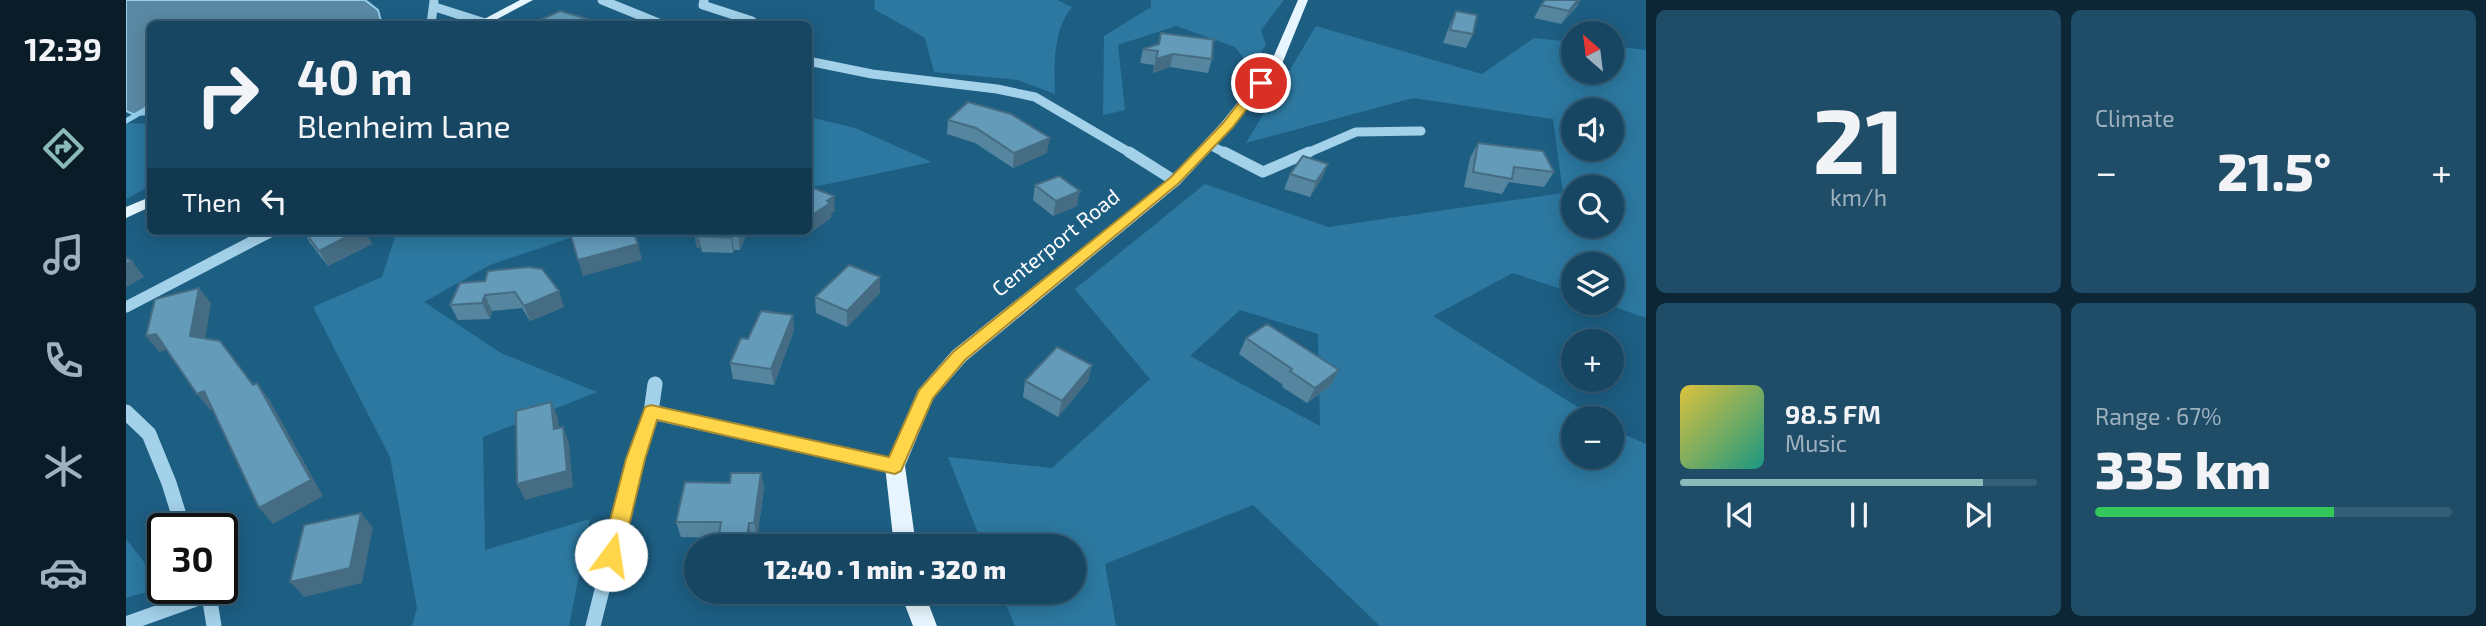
<!DOCTYPE html>
<meta charset="utf-8">
<style>
:root{--surface:#164662;--page:#1f4d68;--text:#f1f3f6;--muted:#9eb1be;--line:#355e77;--accent:#8bbbb9}
body{margin:0;font-family:"Exo 2",sans-serif;background:var(--page);color:var(--text);height:100vh;display:flex;flex-direction:column;font-size:26px;white-space:nowrap}
*{box-sizing:border-box;margin:0}
p{font-size:23px;color:var(--muted)}
.icon{flex:none;width:38px;height:38px;fill:none;stroke:currentColor;stroke-width:2;stroke-linecap:round;stroke-linejoin:round}
.map{position:relative;flex:1;overflow:hidden}
.drawer{display:flex;flex-direction:column;gap:10px;padding:10px;background:#0c2636;width:840px}
.drawer>*{flex:none}
.banner{position:absolute;left:21px;top:21px;width:665px;height:214px;border-radius:10px;box-shadow:0 4px 18px #0003,0 0 0 2px var(--line);background:#164662;color:var(--text);overflow:hidden}
.needle{width:46px;rotate:332deg}
.controls{position:absolute;left:1435px;top:21px;display:grid;gap:14px}
.controls a{display:grid;place-items:center;width:63px;height:63px;border-radius:50%;background:var(--surface);box-shadow:0 4px 18px #0003,0 0 0 2px var(--line);font-size:35px}
.speed{position:absolute;left:21px;top:513px;display:flex;gap:14px;font-size:35px;font-weight:700;text-align:center}
.speed>*{display:grid;place-content:center;width:91px;height:91px;border-radius:50%;background:var(--surface);box-shadow:0 4px 18px #0003,0 0 0 2px var(--line);line-height:1}
.speed .limit{border:4px solid #111;border-radius:10px;background:#fff;color:#111}
.pin{position:absolute;display:grid;place-items:center;width:60px;height:60px;color:#fff;margin:-30px;border:4px solid #fff;border-radius:50%;box-shadow:0 2px 7px #0007}
.me{position:absolute;width:77px;margin:-38px;rotate:14deg;stroke-linejoin:round;filter:drop-shadow(0 0 5px #0008)}
.turn{display:flex;align-items:center;gap:24px;height:147px;padding:0 35px;font-size:32px}
.turn .icon{width:91px;height:91px;stroke-width:2.5}
.turn b{display:block;font-size:49px;line-height:60px}
.then{display:flex;align-items:center;height:66px;padding:0 35px;background:#0003;gap:14px;font-size:26px}
.big{font-size:52px;font-weight:800;line-height:1.1}
.drawer .widget{flex:1;display:flex;flex-direction:column;justify-content:center;gap:10px;min-width:0;padding:0 24px;border-radius:10px;background:var(--page)}
.drawer .dial{align-items:center;gap:0}
.dial b{font-size:91px;line-height:1}
.song{display:flex;align-items:center;gap:21px}
.cover{width:84px;height:84px;border-radius:10px;background:linear-gradient(135deg,hsl(50 70% 55%),hsl(170 70% 35%))}
.played{height:7px;border-radius:4px;background:linear-gradient(90deg,var(--accent) 85%,var(--line) 85%)}
.keys{display:flex;justify-content:space-around;direction:ltr}
.heat{display:flex;justify-content:space-between;align-items:center;font-size:38px;direction:ltr}
.charge{height:10px;border-radius:5px;background:linear-gradient(90deg,#34c759 67%,var(--line) 0)}
.drawer .tiles{flex:1;display:grid;gap:10px;grid-template-columns:repeat(2,1fr)}
.trip{position:absolute;left:558px;top:534px;width:402px;height:70px;border-radius:35px;background:var(--surface);box-shadow:0 4px 18px #0003,0 0 0 2px var(--line);font-weight:800;line-height:70px;text-align:center}
main{display:flex;flex:1;min-height:0}
.dock{display:flex;flex-direction:column;width:126px;justify-content:space-around;align-items:center;background:#091c27;color:var(--muted)}
.dock .icon{width:49px;height:49px}
.dock .selected{color:var(--accent)}
.dock b{font-size:32px;color:var(--text)}
.map>svg:first-child{display:block}
</style>
<main>
<nav class="dock">
<b>12:39</b>
<svg class="icon selected" aria-label="directions" viewBox="0 0 24 24"><path d="M12 3l9 9-9 9-9-9zM9 14v-3h6M13 9l2 2-2 2"/></svg>
<svg class="icon" aria-label="music" viewBox="0 0 24 24"><path d="M9 18V5l10-2v13"/><circle cx="6" cy="18" r="3"/><circle cx="16" cy="16" r="3"/></svg>
<svg class="icon" aria-label="phone" viewBox="0 0 24 24"><path d="M5 4h4l2 5-3 2q2 4 5 5l2-3 5 2v4C11 20 4 13 5 4z"/></svg>
<svg class="icon" aria-label="climate" viewBox="0 0 24 24"><path d="M12 3v18M4 7l16 10M4 17L20 7"/></svg>
<svg class="icon" aria-label="car" viewBox="0 0 24 24"><path d="M5 17H2v-5l4-1 3-4h7l3 4 3 1v5h-3M9 17h6M6 11h13"/><circle cx="7" cy="17" r="2"/><circle cx="17" cy="17" r="2"/></svg>
</nav>
<div class="map">
<svg width="1520" height="626" viewBox="0 0 1520 626">
<rect width="100%" height="100%" fill="#1d5e83"/>
<path fill="#2c78a0" fill-rule="evenodd" d="M749 0H931L946 7C927 30 928 66 929 94L892 80 808 72 799 38 748 9Z
M1025 0H1158L1135 30 1140 45 1125 67 1109 47 1050 26 992 45 999 110 977 115 978 36 1025 7Z
M1190 26 1356 74 1408 38 1447 42V72H1486V46L1520 50V318L1477 303H1486V264H1447V293L1387 273 1307 316 1469 418H1447V457H1486V429L1520 444V626H1254L1127 505 979 564 990 626H889L875 592H948V546H857L822 457 926 468 1024 379 949 289 1079 184 1202 227 1437 193 1427 119 1287 98 1120 143ZM1447 110H1486V149H1447ZM1447 187H1486V226H1447ZM1114 310 1192 334 1194 426 1064 356Z
M683 117 729 128 806 162 683 188Z
M0 123 24 124V186L0 199Z
M271 231H465L364 265 298 302 375 353 471 392 357 437 359 550 464 519 443 626H286L291 608 264 457 187 307 256 277Z
M0 539 37 586V587L0 598Z"/>
<path fill="#5a89a4" stroke="#96cfec" stroke-width="2" d="M0 0H239L252 10 255 21 250 24H24V114L9 115 0 111Z"/>
<g fill="none" stroke-linecap="round" stroke-linejoin="round">
<path stroke="#96cfec" stroke-width="5" d="M0 121 24 107"/>
<path stroke="#a3d1ea" stroke-width="9" d="M476 0 535 24
M578 0 577 5 626 21V24
M309 7 359 23
M305 24 308 1
M682 61 746 74 871 89 909 97 1006 154
M1082 144 1101 154
M1179 154 1230 132 1295 131"/>
<path stroke="#a3d1ea" stroke-width="11" d="M1003 152 1049 181
M1098 152 1137 172 1183 152
M0 307 146 231"/>
<path stroke="#a3d1ea" stroke-width="15" d="M0 412 23 434 43 483 57 528
M525 412 529 384
M82 589 88 626
M0 624 84 594
M467 626 509 459 525 412 769 466"/>
<path fill="#e6f5fe" fill-rule="evenodd" d="M394 0H407L362 24H349Z
M1172 0H1182L1156 64 1106 128 1054 184 840 361 807 399 779 466 790 546H768L759 466 792 390 826 351 1044 178 1096 122 1146 60Z
M24 197V207L0 218V207Z
M774 592H798L811 626H787Z"/>
</g>
<path fill="#55859f" d="M1453 4 1435 24 1408 18 1415 5Z
M1330 11 1347 34 1340 48 1317 43 1324 24Z
M1017 49 1086 54V59L1082 73 1044 67 1027 73 1028 65 1014 63Z
M842 102 921 153 887 168 849 143 821 134 822 120Z
M1352 143 1428 172 1418 187 1383 182 1376 194 1338 187 1344 158Z
M1202 164 1196 178 1184 197 1158 189 1164 174Z
M909 185 951 206 927 216 907 200Z
M177 231H239L246 244 202 266 184 243Z
M568 233 620 235 614 250H608L607 253 576 252 575 247 571 248Z
M754 277V293L721 327 690 313 689 297Z
M359 281 438 307 404 321 396 308 366 311 364 319 332 320 324 305Z
M668 330 648 385 607 379 604 363 622 339Z
M1120 338 1213 370 1204 386 1181 403 1156 387 1157 385 1113 354Z
M966 365 962 381 932 417 897 397 899 381Z
M635 473 638 488 631 538H626L624 546H595L593 538 555 537 550 522 604 483Z"/>
<path fill="#456c82" d="M1452 0H1455L1435 24 1443 11Z
M1047 54 1044 67 1027 73 1030 59Z
M924 138 921 153 887 168 888 153Z
M1202 164 1196 178 1184 197 1190 182Z
M954 191 951 206 927 216 930 201Z
M708 196 709 211 705 214V218L683 234 682 218 701 201Z
M232 231H239L246 244 202 266 193 251Z
M576 231 573 236 575 247 571 248 568 233Z
M613 231H636L620 235 614 250 612 235Z
M606 234 608 250 607 253 605 238Z
M512 244 516 260 457 276 452 260Z
M6 261 18 277 0 287V264Z
M754 277V293L721 327V311Z
M73 288 85 303 77 352 64 336Z
M433 291 438 307 404 321 398 306Z
M359 295 366 311 364 319 356 303Z
M667 315 668 330 648 385 645 369Z
M30 334 44 349 33 352 20 336Z
M966 365 962 381 932 417 936 401Z
M1213 370 1204 386 1181 403 1189 388Z
M131 383 143 399 197 496 147 524 133 508Z
M78 391 92 406 84 410 71 394Z
M425 402 432 418 435 445 428 429Z
M437 427 443 443 447 487 399 500 391 484Z
M635 473 638 488 631 538 628 523Z
M235 513 247 528 236 583 178 597 164 582Z
M623 523 626 538 624 546H623L621 536Z"/>
<path fill="#639bb9" stroke="#456c82" stroke-width="2" d="M1419 0H1452L1443 11 1415 5Z
M434 11 472 22 467 24H405Z
M1330 11 1351 15 1347 34 1324 30Z
M1035 33 1090 40 1087 41 1086 59 1047 54 1030 59 1032 51 1017 49 1033 44Z
M842 102 885 114 924 138 888 153 850 128 822 120Z
M1352 143 1417 151 1428 172 1388 167 1386 179 1347 172Z
M1177 156 1202 164 1190 182 1164 174Z
M933 176 954 191 930 201 909 185Z
M682 186 708 196 701 201 704 203 682 218Z
M178 231H232L193 251Z
M466 231H507L512 244 452 260 445 236Z
M576 231H613L612 235 606 234 605 238 573 236Z
M0 258 6 261 0 264Z
M723 265 754 277 721 311 689 297Z
M402 267 416 269 433 291 398 306 389 292 359 295 356 303 324 305 334 283 359 281 362 271Z
M73 288 64 336 94 341 127 385 131 383 185 480 133 508 78 391 71 394 30 334 20 336 29 299Z
M635 311 667 315 645 369 604 363 615 338 622 339Z
M1141 324 1213 370 1189 388 1164 371 1166 369 1120 338Z
M931 347 966 365 936 401 899 381Z
M425 402 428 429 437 427 441 471 391 484 390 411Z
M605 473H635L628 523H623L621 536 593 535 595 522H550L559 482 604 483Z
M235 513 224 568 164 582 178 525Z"/>
<path fill="#ffd54a" stroke="#a68a30" stroke-width="2" d="M1131 80 1141 83 1106 128 1053 183 839 360 807 398 775 471 769 474 531 420 519 459 496 555 492 561 485 564 478 561 475 555 500 459 519 407 525 405 763 457 793 390 827 352 1044 178 1097 123Z"/>
<g text-anchor="middle" stroke-width="7" stroke-linejoin="round" paint-order="stroke">
<g font-size="21" fill="#fff" stroke="#1d5e83">
<text transform="translate(930 243) rotate(-39)" y="7">Centerport Road</text>
</g>
</g>
</svg>
<div class="controls">
<a><svg class="needle" viewBox="-14 -14 28 28"><path d="M0-13l5 13h-10z" fill="#e53935"/><path d="M0 13l5-13h-10z" fill="#9eb1be"/></svg></a>
<a><svg class="icon" aria-label="sound" viewBox="0 0 24 24"><path d="M4 9h4l5-4v14l-5-4H4zM17 9q2 3 0 6"/></svg></a>
<a><svg class="icon" aria-label="search" viewBox="0 0 24 24"><circle cx="10" cy="10" r="6"/><path d="M15 15l6 6"/></svg></a>
<a><svg class="icon" aria-label="layers" viewBox="0 0 24 24"><path d="M12 4l9 5-9 5-9-5zM3 14l9 5 9-5"/></svg></a>
<a>+</a>
<a>−</a>
</div>
<div class="speed"><div class="limit">30</div></div>
<div class="pin" style="left:1135px;top:83px;background:#d93025"><svg class="icon" aria-label="arrive" viewBox="0 0 24 24"><path d="M6 21V4h12l-3 4 3 4H6"/></svg></div>
<svg class="me" style="left:485px;top:555px" viewBox="-20 -20 40 40"><circle r="19" fill="#fff"/><path d="M0-13L10 11 0 6-10 11z" fill="#ffd54a"/></svg>
<div class="trip">12:40 · 1 min · 320 m</div>
<div class="banner">
<div class="turn"><svg class="icon" aria-label="right" viewBox="0 0 24 24"><path d="M7 20v-9h11M14 6l5 5-5 5"/></svg><div><b>40 m</b>Blenheim Lane</div></div>
<div class="then">Then<svg class="icon" aria-label="left" viewBox="0 0 24 24"><path d="M17 20v-9H6M10 6l-5 5 5 5"/></svg></div>
</div>
</div>
<section class="drawer">
<div class="tiles">
<div class="widget dial"><b>21</b><p>km/h</p></div>
<div class="widget"><p>Climate</p>
<div class="heat"><a>−</a><b class="big">21.5°</b><a>+</a></div>
</div>
<div class="widget">
<div class="song"><i class="cover"></i><div><b>98.5 FM</b><p>Music</p></div></div>
<div class="played"></div>
<div class="keys"><svg class="icon" aria-label="previous" viewBox="0 0 24 24"><path d="M18 5L8 12l10 7zM5 5v14"/></svg><svg class="icon" aria-label="pause" viewBox="0 0 24 24"><path d="M8 5v14M16 5v14"/></svg><svg class="icon" aria-label="next" viewBox="0 0 24 24"><path d="M6 5l10 7-10 7zM19 5v14"/></svg></div>
</div>
<div class="widget"><p>Range · 67%</p><b class="big">335 km</b><div class="charge"></div></div>
</div>
</section>
</main>
